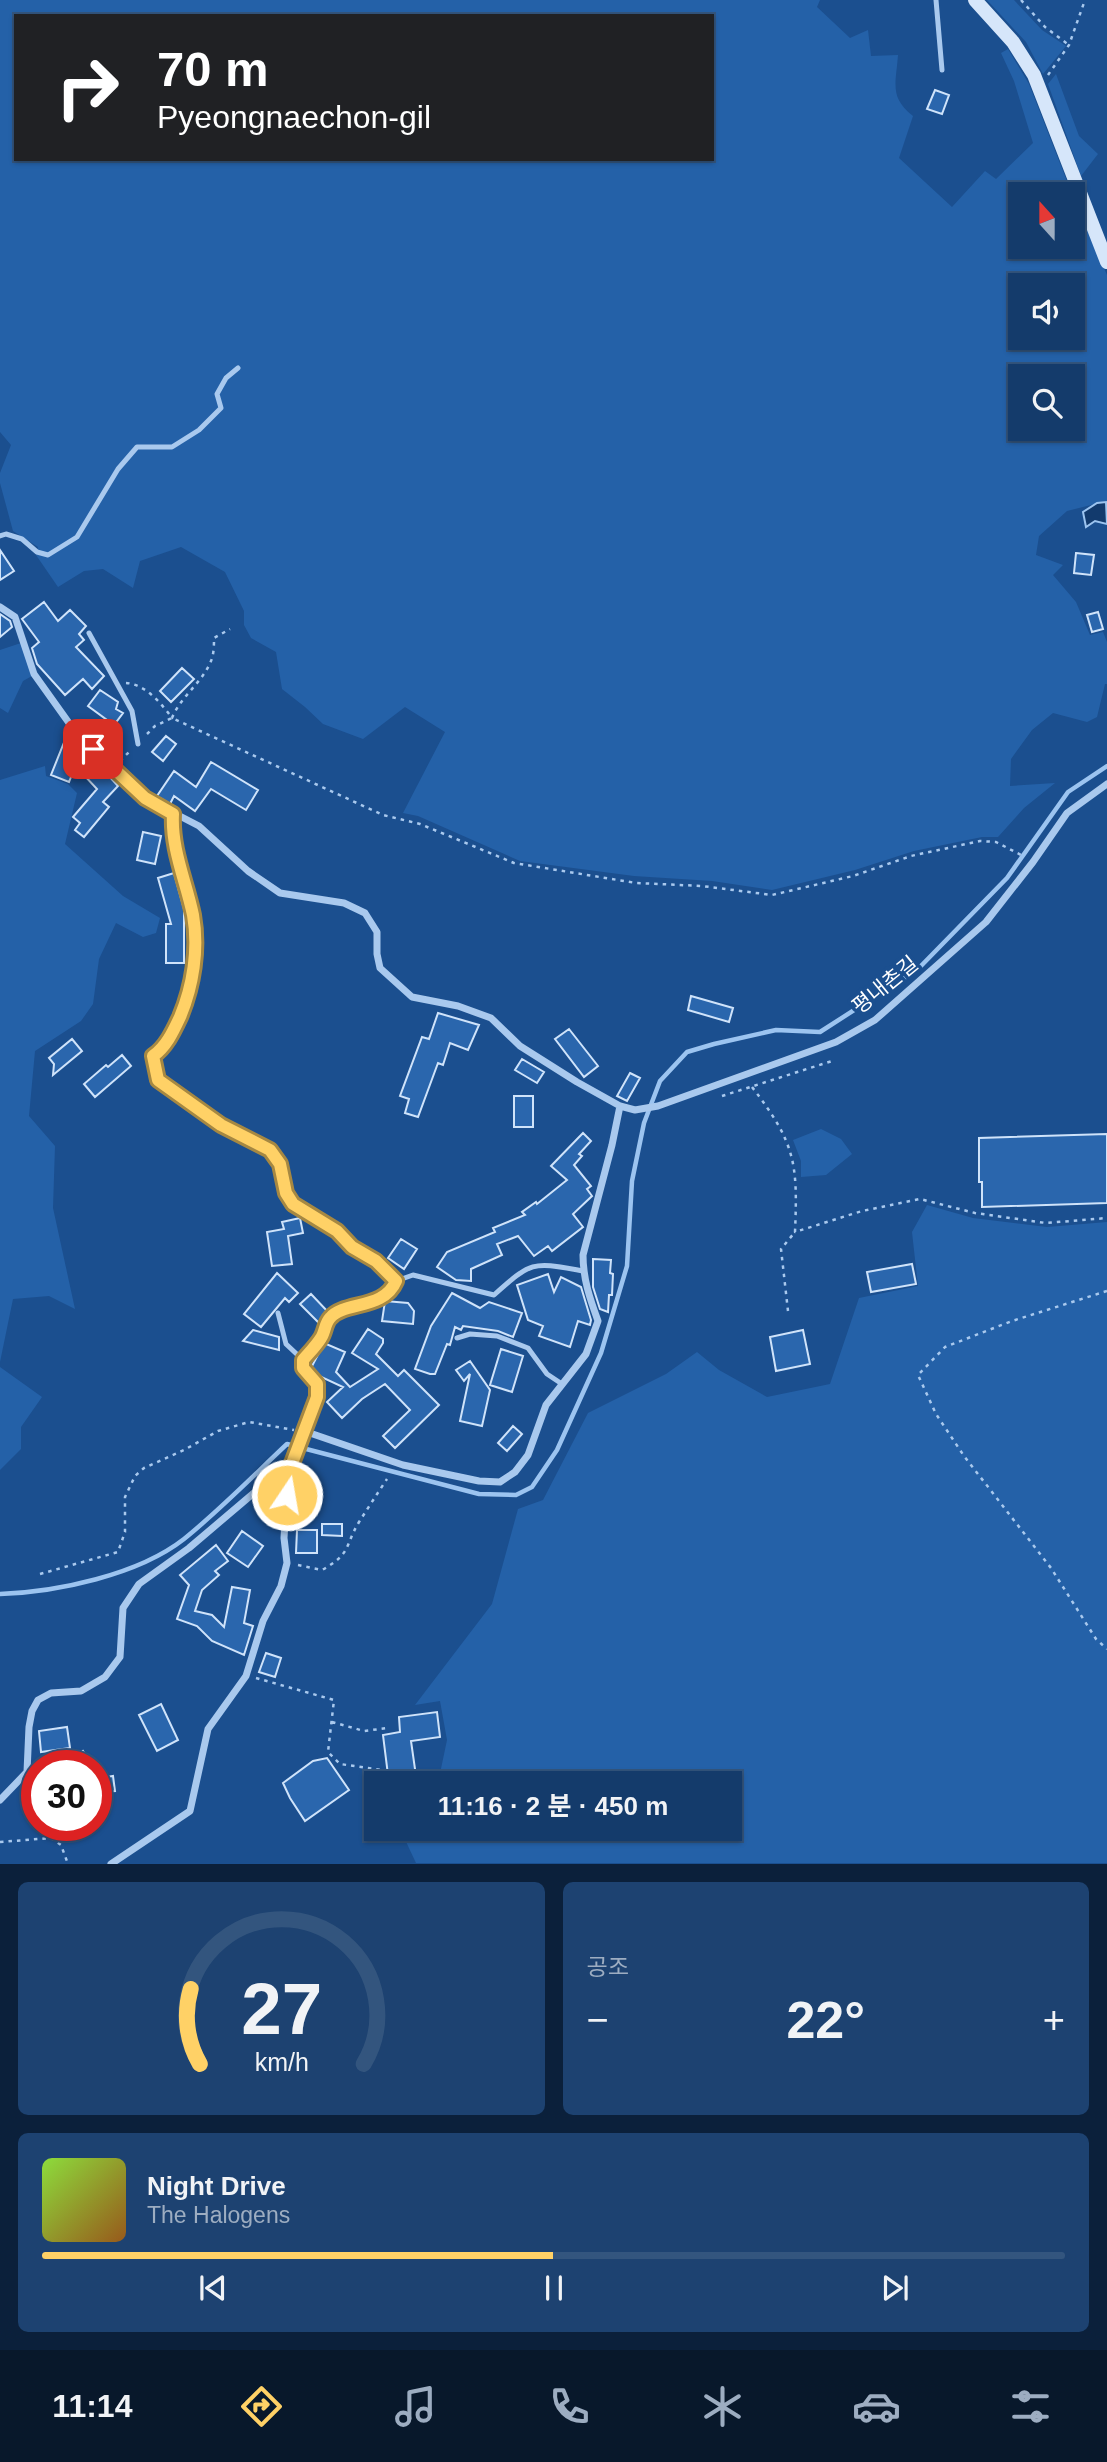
<!DOCTYPE html>
<html lang="ko">
<meta charset="utf-8">
<style>
:root{--surface:#143b6b;--page:#1d4271;--text:#f1f3f6;--muted:#9dadc1;--line:#33557e;--accent:#ffd166}
body{margin:0;font-family:Helvetica,"Noto Sans KR",sans-serif;background:var(--page);color:var(--text);height:100vh;display:flex;flex-direction:column;font-size:26px;white-space:nowrap}
*{box-sizing:border-box;margin:0}
p{font-size:23px;color:var(--muted)}
.icon{flex:none;width:38px;height:38px;fill:none;stroke:currentColor;stroke-width:2;stroke-linecap:round;stroke-linejoin:round}
.map{position:relative;height:1864px;overflow:hidden}
.panel{display:flex;flex-direction:column;gap:18px;padding:18px;background:#0b203b;flex:1}
.panel>*{flex:none}
.banner{position:absolute;left:14px;top:14px;width:700px;height:147px;border-radius:0px;box-shadow:0 2px 5px #0004,0 0 0 2px var(--line);background:#202124;color:#fff;overflow:hidden}
.needle{width:46px;rotate:339deg}
.tools{position:absolute;left:1008px;top:182px;display:grid;gap:14px}
.tools a{display:grid;place-items:center;width:77px;height:77px;border-radius:0px;background:var(--surface);box-shadow:0 2px 5px #0004,0 0 0 2px var(--line);font-size:35px}
.speed{position:absolute;left:21px;top:1750px;display:flex;gap:14px;font-size:35px;font-weight:700;text-align:center}
.speed>*{display:grid;place-content:center;width:91px;height:91px;border-radius:50%;background:var(--surface);box-shadow:0 2px 5px #0004,0 0 0 2px var(--line);line-height:1}
.speed .limit{border:10px solid #d22;background:#fff;color:#111}
.pin{position:absolute;display:grid;place-items:center;width:60px;height:60px;color:#fff;margin:-30px;border-radius:14px;box-shadow:0 4px 10px #0006}
.me{position:absolute;width:77px;margin:-38px;rotate:12deg;stroke-linejoin:round;filter:drop-shadow(0 0 5px #0008)}
.turn{display:flex;align-items:center;gap:24px;height:147px;padding:0 28px;font-size:32px}
.turn .icon{width:91px;height:91px;stroke-width:2.5}
.turn b{display:block;font-size:49px;line-height:60px}
.big{font-size:52px;font-weight:700;line-height:1.1}
.panel .tile{flex:1;display:flex;flex-direction:column;justify-content:center;gap:10px;min-width:0;padding:0 24px;border-radius:10px;background:var(--page)}
.panel .dial{align-items:center;gap:0}
.dial svg{height:182px;overflow:visible;fill:none;stroke:var(--line);stroke-width:7;stroke-linecap:round;text-anchor:middle}
.dial text{fill:var(--text);stroke:none}
.song{display:flex;align-items:center;gap:21px}
.cover{width:84px;height:84px;border-radius:10px;background:linear-gradient(135deg,hsl(90 70% 55%),hsl(30 70% 35%))}
.played{height:7px;border-radius:4px;background:linear-gradient(90deg,var(--accent) 50%,var(--line) 50%)}
.keys{display:flex;justify-content:space-around;direction:ltr}
.heat{display:flex;justify-content:space-between;align-items:center;font-size:38px;direction:ltr}
.panel .tiles{flex:1;display:grid;gap:18px;grid-template-columns:1fr 1fr}
.tile:last-child{grid-column:span 2}
.trip{position:absolute;left:364px;top:1771px;width:378px;height:70px;border-radius:0px;background:var(--surface);box-shadow:0 2px 5px #0004,0 0 0 2px var(--line);font-weight:700;line-height:70px;text-align:center}
.tabs{display:flex;height:112px;justify-content:space-around;align-items:center;background:#08182b;color:var(--muted)}
.tabs .icon{width:49px;height:49px}
.tabs .current{color:var(--accent)}
.tabs b{font-size:32px;color:var(--text)}
.map>svg:first-child{display:block}
</style>
<div class="map">
<svg width="1107" height="1864" viewBox="0 0 1107 1864">
<rect width="100%" height="100%" fill="#1b4f8f"/>
<path fill="#2461a8" fill-rule="evenodd" d="M0 0H820L817 7 850 38 868 30 871 56 898 55C896 84 889 97 913 116L899 158 952 207 985 171 996 179 1033 143 1014 81 1001 53 1008 49 1029 84 1072 194H1020V247H1073V195L1107 275V501L1067 511 1039 536 1036 555 1063 565 1053 575 1076 602 1090 635 1103 632 1107 642V684H1105L1097 717 1087 722 1053 713 1032 730 1011 759 1010 786 1055 783 1024 808 998 837H982L914 851 855 870 772 890 712 881 634 876 520 861 418 816 403 813 445 732 405 707 363 739 323 724 305 707 282 689 276 652 251 638 244 625V611L225 572 181 547 140 561 133 588 103 569 84 571 58 587 36 555 38 547 13 531 0 483V473L11 445 0 432ZM16 16H712V159H16ZM1020 285H1073V338H1020ZM1020 376H1073V429H1020Z
M987 0H1014L1042 30 1066 46 1043 74 1026 42Z
M1056 74 1079 136 1098 154 1081 176 1048 84Z
M21 643 32 676 23 681 8 713 0 708V650Z
M45 766 46 776 68 784 77 793 65 844 123 896 160 918 156 933 143 937 116 923 99 959 93 1004 81 1021 35 1051 29 1116 55 1146 53 1208 75 1309 49 1296 13 1299 0 1362V780Z
M821 1129 841 1139 852 1154 826 1175 801 1177V1161L793 1140Z
M927 1205 973 1218 1047 1227 1107 1222V1863H416L401 1831 406 1829H730V1783H438L447 1740 440 1701 415 1705 492 1604 518 1509 543 1500 588 1413 666 1374 697 1352 719 1370 767 1397 830 1384 859 1298 918 1286 912 1232Z
M0 1367 42 1397 21 1427V1449L0 1470Z"/>
<path fill="#123a6d" stroke="#9cc4f0" stroke-width="2" d="M1106 502 1107 524 1095 521 1086 527 1083 512 1097 503Z"/>
<g fill="none" stroke-linecap="round" stroke-linejoin="round">
<path stroke="#9cc4f0" stroke-width="4.5" d="M0 1594C57 1592 138 1575 184 1539 220 1510 253 1476 287 1444L479 1494 516 1495 532 1487 557 1450 601 1353 627 1266 632 1181 644 1123 660 1081 687 1052 714 1044 776 1030 820 1032 918 969 1007 878 1068 792 1107 766"/>
</g>
<path fill="#2a66ad" stroke="#cfe3fa" stroke-width="2" d="M935 90 949 95 942 114 927 109Z
M0 550 14 571 0 580Z
M1076 553 1094 555 1091 575 1074 573Z
M44 602 58 621 70 610 86 626 79 634 84 640 76 647 104 676 92 689 83 679 65 695 37 664 32 648 39 642 22 619Z
M1098 612 1103 629 1092 632 1087 615Z
M0 614 10 621 12 627 0 637Z
M182 668 194 679 171 702 160 691Z
M100 690 118 702 116 709 123 713 114 725 88 706Z
M166 736 176 744 163 761 152 752Z
M65 740 83 747 69 782 51 775Z
M96 762 118 786 103 802 109 807 84 837 75 830 80 823 73 817 97 789 83 774Z
M211 762 258 790 246 810 211 789 195 811 174 796 170 804 157 796 174 771 196 787Z
M143 832 161 836 155 864 137 860Z
M174 873 184 909V963H166V924H171L158 878Z
M691 996 733 1008 729 1022 688 1010Z
M438 1013 479 1025 468 1050 450 1043 443 1065 438 1063 418 1117 405 1113 409 1099 400 1096 422 1037 429 1039Z
M569 1029 598 1066 584 1077 555 1039Z
M72 1039 82 1051 53 1075 54 1064 49 1058Z
M122 1055 131 1066 95 1097 84 1084 106 1065 108 1067Z
M522 1059 544 1072 537 1083 515 1070Z
M630 1073 640 1078 627 1101 617 1096Z
M514 1096H533V1127H514Z
M583 1133 591 1141 579 1154 582 1156 574 1165 591 1186 587 1189 592 1196 573 1214 583 1227 552 1251 548 1246 534 1256 518 1236 497 1244 502 1255 471 1269V1281L456 1280 437 1267 447 1252 495 1232 493 1228 525 1215 522 1212 536 1202 537 1204 567 1180 551 1166Z
M1107 1134V1203L982 1207V1182H979V1138Z
M300 1218 303 1233 288 1236 292 1264 272 1266 267 1232 284 1229 282 1222Z
M401 1239 417 1249 404 1269 388 1258Z
M593 1259 611 1260 610 1273 613 1274 612 1295H609L608 1312 600 1309 593 1287Z
M912 1264 916 1284 871 1292 867 1272Z
M277 1273 298 1293 289 1302 285 1298 261 1327 244 1314Z
M548 1274 554 1292 561 1277 581 1287 591 1320 590 1325 578 1321 570 1347 539 1336 543 1326 528 1320 517 1285Z
M452 1293 480 1308 489 1302 522 1313 513 1337 498 1331 463 1326 461 1330 455 1327 450 1345 447 1344 435 1374H430L415 1369 431 1326Z
M311 1294 329 1313 319 1323 300 1304Z
M385 1301 408 1303 414 1311 413 1324 382 1321Z
M368 1329 383 1339V1343L376 1354 398 1376 404 1370 439 1405 395 1448 383 1436 410 1410 385 1384 362 1399 342 1418 327 1402 343 1387 317 1375 311 1368 324 1343 345 1352 336 1372 350 1387 378 1369 352 1353Z
M253 1330 279 1337V1350L243 1341Z
M803 1330 810 1364 776 1371 770 1337Z
M501 1349 523 1356 512 1392 490 1385Z
M470 1361 490 1390 482 1426 460 1421 470 1374 464 1381 456 1370Z
M513 1426 522 1434 507 1451 498 1443Z
M322 1524H342V1536L322 1535Z
M297 1530H317V1553H296Z
M242 1531 263 1546 248 1567 227 1553Z
M216 1545 228 1561 215 1571 219 1575 202 1590 195 1611 212 1615 224 1627 232 1587 250 1590 244 1623 253 1626 244 1655 212 1641 197 1626 177 1619 189 1585 180 1575Z
M266 1653 281 1658 275 1677 259 1672Z
M161 1704 178 1740 157 1751 139 1715Z
M437 1712 440 1737 411 1741 417 1783H389L383 1735 400 1732 399 1717Z
M67 1727 70 1748 41 1752 39 1731Z
M83 1751 94 1766H64Z
M327 1758 349 1790 305 1821 290 1798 283 1783 313 1761Z
M113 1776 115 1791 104 1792 101 1778Z"/>
<g fill="none" stroke-linecap="round" stroke-linejoin="round">
<path stroke="#a9c9ee" stroke-width="2.5" stroke-dasharray="3.5 5" stroke-linecap="butt" d="M1021 0 1045 27 1069 45
M1048 75 1069 45 1085 0
M126 683C145 684 161 703 172 718 181 696 202 683 211 661 214 654 214 645 214 638L230 629
M147 734 155 726 172 718 383 815 420 824 514 863 636 883 702 886 772 895 853 876 911 856 980 841 996 842 1023 856
M120 761 130 751
M752 1087C795 1143 798 1162 795 1232L862 1211 920 1199 975 1213 1046 1223 1107 1218
M722 1096 832 1061
M1107 1291 1012 1321 945 1347 918 1375 936 1414 964 1456 1051 1568 1096 1639 1107 1649
M788 1311 781 1249 795 1232
M298 1565 322 1570C352 1553 344 1547 359 1522 368 1508 377 1494 387 1479
M40 1574 118 1552 125 1532V1497L135 1476 144 1468 184 1450 218 1431 249 1422 294 1430
M256 1678 334 1700 328 1752 340 1764 382 1770 384 1783
M332 1722 364 1731 388 1728
M0 1842 51 1838 61 1845 68 1864"/>
<path stroke="#a9c9ee" stroke-width="5" d="M936 0 942 70
M0 536 6 534 22 539 37 552 48 555 77 537 118 469 137 447H172L199 430 221 408 217 394 226 378 238 368
M89 633 132 711 138 744
M278 1313 286 1344 303 1360
M457 1338 470 1334 497 1336 528 1348 547 1374 562 1384
M304 1431 317 1397V1384L304 1368 303 1360C308 1353 316 1346 321 1338 328 1328 327 1317 339 1312 358 1303 386 1304 396 1281L413 1275 494 1295C533 1260 533 1262 583 1271"/>
<path stroke="#a9c9ee" stroke-width="7" d="M0 607 15 617 34 674 74 730 145 798 199 826 248 871 280 893 344 903 365 913 377 932V954L380 968 412 997 458 1006 491 1018 520 1046 577 1082 620 1106 635 1110 658 1106 836 1042 875 1020 986 922 1033 862 1067 813 1107 784
M173 814C171 849 186 881 193 915 199 949 193 986 180 1017 173 1032 166 1047 153 1056L158 1080 221 1125 270 1150 280 1164 286 1193 293 1204 337 1231 352 1247 376 1261 396 1281
M0 1800 27 1772 29 1727 32 1711 38 1700 51 1693 81 1691 105 1677 120 1657 123 1608 139 1584 189 1548 275 1475 288 1473
M111 1864 190 1811 208 1729 246 1676 263 1621 281 1586 287 1563 284 1538 288 1473 304 1431 403 1465 479 1481 500 1482 515 1472 528 1455 546 1405 586 1354 598 1321C590 1299 583 1279 583 1255L612 1145 620 1106"/>
<path stroke="#d6e6fa" stroke-width="14" d="M975 0 1013 42 1034 75 1107 262"/>
</g>
<g fill="none" stroke-linecap="round" stroke-linejoin="round">
<g stroke="#a68842" stroke-width="18">
<path id="route" d="M93 749 145 798 173 814C171 849 186 881 193 915 199 949 193 986 180 1017 173 1032 166 1047 153 1056L158 1080 221 1125 270 1150 280 1164 286 1193 293 1204 337 1231 352 1247 376 1261 396 1281C384 1310 344 1301 330 1318 325 1323 325 1332 321 1338 316 1346 309 1353 303 1360V1368L317 1384V1397L288 1474 287 1495"/>
</g>
<use href="#route" stroke="#ffd166" stroke-width="12"/>
</g>
<g text-anchor="middle" stroke-width="7" stroke-linejoin="round" paint-order="stroke">
<g font-size="21" fill="#fff" stroke="#1b4f8f">
<text transform="translate(885 985) rotate(-39)" y="7">평내촌길</text>
</g>
</g>
</svg>
<div class="tools">
<a><svg class="needle" viewBox="-14 -14 28 28"><path d="M0-13l5 13h-10z" fill="#e53935"/><path d="M0 13l5-13h-10z" fill="#9dadc1"/></svg></a>
<a><svg class="icon" aria-label="sound" viewBox="0 0 24 24"><path d="M4 9h4l5-4v14l-5-4H4zM17 9q2 3 0 6"/></svg></a>
<a><svg class="icon" aria-label="search" viewBox="0 0 24 24"><circle cx="10" cy="10" r="6"/><path d="M15 15l6 6"/></svg></a>
</div>
<div class="speed"><div class="limit">30</div></div>
<div class="pin" style="left:93px;top:749px;background:#d93025"><svg class="icon" aria-label="arrive" viewBox="0 0 24 24"><path d="M6 21V4h12l-3 4 3 4H6"/></svg></div>
<svg class="me" style="left:287px;top:1495px" viewBox="-20 -20 40 40"><circle r="17" fill="#ffd166" stroke="#fff" stroke-width="3"/><path d="M0-11L8 9 0 5-8 9z" fill="#fff"/></svg>
<div class="trip">11:16 · 2 분 · 450 m</div>
<div class="banner">
<div class="turn"><svg class="icon" aria-label="right" viewBox="0 0 24 24"><path d="M7 20v-9h11M14 6l5 5-5 5"/></svg><div><b>70 m</b>Pyeongnaechon-gil</div></div>
</div>
</div>
<section class="panel">
<div class="tiles">
<div class="tile dial"><svg viewBox="0 0 100 80">
<path d="M14 69A42 42 0 1 1 86 69"/>
<path d="M14 69A42 42 0 0 1 10 36" stroke="#ffd166"/>
<text x="50" y="56" font-size="32" font-weight="700">27</text>
<text x="50" y="72" font-size="11">km/h</text>
</svg></div>
<div class="tile"><p>공조</p>
<div class="heat"><a>−</a><b class="big">22°</b><a>+</a></div>
</div>
<div class="tile">
<div class="song"><i class="cover"></i><div><b>Night Drive</b><p>The Halogens</p></div></div>
<div class="played"></div>
<div class="keys"><svg class="icon" aria-label="previous" viewBox="0 0 24 24"><path d="M18 5L8 12l10 7zM5 5v14"/></svg><svg class="icon" aria-label="pause" viewBox="0 0 24 24"><path d="M8 5v14M16 5v14"/></svg><svg class="icon" aria-label="next" viewBox="0 0 24 24"><path d="M6 5l10 7-10 7zM19 5v14"/></svg></div>
</div>
</div>
</section>
<nav class="tabs">
<b>11:14</b>
<svg class="icon current" aria-label="directions" viewBox="0 0 24 24"><path d="M12 3l9 9-9 9-9-9zM9 14v-3h6M13 9l2 2-2 2"/></svg>
<svg class="icon" aria-label="music" viewBox="0 0 24 24"><path d="M9 18V5l10-2v13"/><circle cx="6" cy="18" r="3"/><circle cx="16" cy="16" r="3"/></svg>
<svg class="icon" aria-label="phone" viewBox="0 0 24 24"><path d="M5 4h4l2 5-3 2q2 4 5 5l2-3 5 2v4C11 20 4 13 5 4z"/></svg>
<svg class="icon" aria-label="climate" viewBox="0 0 24 24"><path d="M12 3v18M4 7l16 10M4 17L20 7"/></svg>
<svg class="icon" aria-label="car" viewBox="0 0 24 24"><path d="M5 17H2v-5l4-1 3-4h7l3 4 3 1v5h-3M9 17h6M6 11h13"/><circle cx="7" cy="17" r="2"/><circle cx="17" cy="17" r="2"/></svg>
<svg class="icon" aria-label="filters" viewBox="0 0 24 24"><path d="M4 7h16M4 17h16"/><circle cx="9" cy="7" r="2"/><circle cx="15" cy="17" r="2"/></svg>
</nav>
